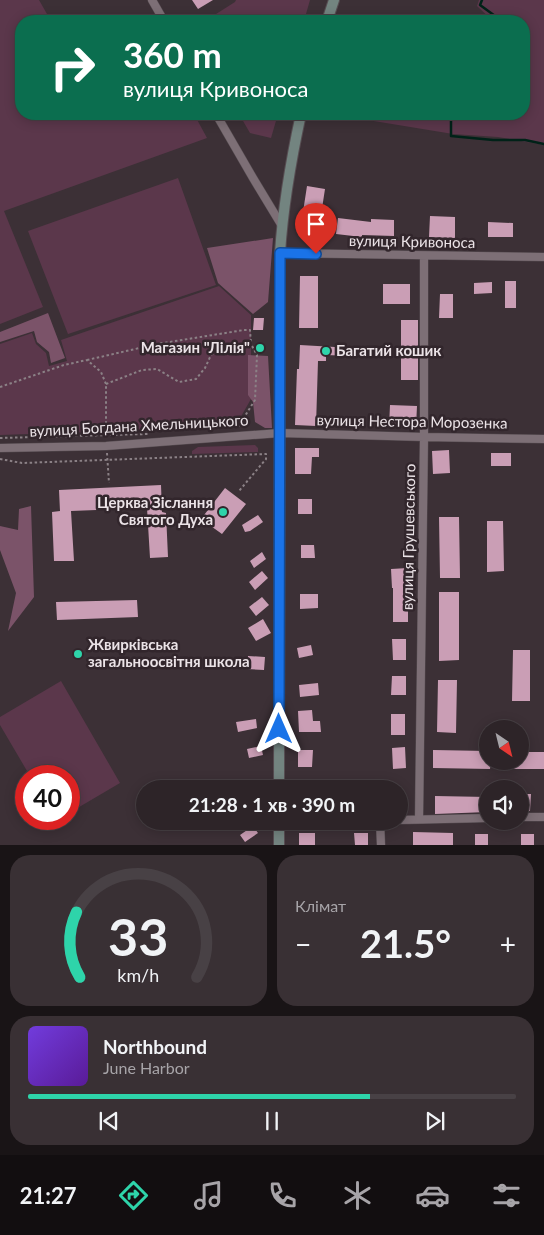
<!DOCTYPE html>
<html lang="uk">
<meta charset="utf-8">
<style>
:root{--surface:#2d2428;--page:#393034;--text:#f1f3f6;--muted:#a7a4a8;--line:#484145;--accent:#2ed4aa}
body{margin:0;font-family:Lato,sans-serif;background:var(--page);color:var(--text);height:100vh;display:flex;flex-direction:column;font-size:19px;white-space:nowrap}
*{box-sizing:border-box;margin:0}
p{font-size:16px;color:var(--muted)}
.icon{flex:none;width:28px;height:28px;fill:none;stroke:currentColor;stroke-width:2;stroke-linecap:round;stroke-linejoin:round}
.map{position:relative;height:845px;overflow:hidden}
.details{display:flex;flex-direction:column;gap:10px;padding:10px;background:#191416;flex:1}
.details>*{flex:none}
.banner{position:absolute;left:15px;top:15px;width:515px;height:105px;border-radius:20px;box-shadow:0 2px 12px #0003,0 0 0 1px var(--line);background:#0b6e4f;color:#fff;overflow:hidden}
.needle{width:32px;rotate:145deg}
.buttons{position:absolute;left:479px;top:720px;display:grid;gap:10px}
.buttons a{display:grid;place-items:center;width:50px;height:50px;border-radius:50%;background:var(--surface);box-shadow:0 2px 12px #0003,0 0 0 1px var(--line);font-size:25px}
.speed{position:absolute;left:15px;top:765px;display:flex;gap:10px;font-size:25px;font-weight:700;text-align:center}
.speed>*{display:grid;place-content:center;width:65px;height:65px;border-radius:50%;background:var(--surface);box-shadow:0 2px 12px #0003,0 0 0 1px var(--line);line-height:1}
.speed .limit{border:8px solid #d22;background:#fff;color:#111}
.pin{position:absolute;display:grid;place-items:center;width:42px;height:42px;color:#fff;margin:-51px -21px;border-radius:50% 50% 50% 0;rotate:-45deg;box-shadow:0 0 5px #0007}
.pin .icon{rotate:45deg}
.me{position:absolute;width:55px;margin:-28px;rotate:0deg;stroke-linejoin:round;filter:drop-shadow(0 0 4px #0008)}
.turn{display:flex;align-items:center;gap:18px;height:105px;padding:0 25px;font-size:22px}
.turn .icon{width:65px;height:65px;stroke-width:2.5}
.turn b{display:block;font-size:35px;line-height:42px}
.big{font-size:38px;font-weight:700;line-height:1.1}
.details .card{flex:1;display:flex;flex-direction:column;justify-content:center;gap:8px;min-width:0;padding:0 18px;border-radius:20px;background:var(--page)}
.details .dial{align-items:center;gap:0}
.dial svg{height:130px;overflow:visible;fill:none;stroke:var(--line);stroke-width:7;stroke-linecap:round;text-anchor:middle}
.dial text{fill:var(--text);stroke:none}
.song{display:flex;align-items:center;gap:15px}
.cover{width:60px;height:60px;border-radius:8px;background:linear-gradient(135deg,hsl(260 70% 55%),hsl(270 70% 35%))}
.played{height:5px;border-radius:2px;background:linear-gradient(90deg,var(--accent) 70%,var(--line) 70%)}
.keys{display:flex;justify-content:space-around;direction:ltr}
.heat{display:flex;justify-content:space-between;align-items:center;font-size:28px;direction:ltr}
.details .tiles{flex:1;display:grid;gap:10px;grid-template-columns:1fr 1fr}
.card:last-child{grid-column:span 2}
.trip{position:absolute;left:136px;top:780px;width:272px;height:50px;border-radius:25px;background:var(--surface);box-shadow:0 2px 12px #0003,0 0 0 1px var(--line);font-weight:700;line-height:50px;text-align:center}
.tabs{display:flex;height:80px;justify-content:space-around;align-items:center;background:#120e10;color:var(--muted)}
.tabs .icon{width:35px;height:35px}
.tabs .active{color:var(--accent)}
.tabs b{font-size:22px;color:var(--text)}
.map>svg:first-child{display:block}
</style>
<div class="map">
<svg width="544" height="845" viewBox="0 0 544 845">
<rect width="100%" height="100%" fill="#3c3036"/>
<path fill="#5b374b" d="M0 0H39L51 21H21V114H194L207 138 4 211 43 307 0 324Z
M236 0H310L304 21H205L235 2Z
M479 0H544V145L498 137 453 134 331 114H524V21H493L477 6Z
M239 114H278L271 138 250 133Z
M178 178 216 285 68 334 28 231Z
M219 286 251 315V399L235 427 0 435V344L32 333 36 344 46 353 49 366 67 361 61 340Z
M255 445 258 448V452L192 454V451L198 447Z
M61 681 120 783 69 813V776H30L0 725V717Z"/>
<path fill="#7b5369" d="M273 238 268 302 253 314 218 283 207 248Z
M48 313 65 358 51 363 49 352 37 342 34 331 0 342V332Z
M248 355 268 356 272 428H265L255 422 253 402 248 395Z
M31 506 34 597 8 631 16 593 0 550V526L18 530 19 509Z"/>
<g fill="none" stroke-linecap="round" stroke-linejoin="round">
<path stroke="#002218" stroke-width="2.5" d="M482 0 480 5 502 21
M451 114V136L493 140H525L544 144"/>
</g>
<path fill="#ca9eb5" d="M192 0H213L198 9Z
M307 186 325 189 321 215 303 212Z
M430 216 455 217V238L429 237Z
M338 218 371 222V219L394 220V236L362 235V237L336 234Z
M488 222 513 223V237H488Z
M300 276H318V328H299Z
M505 281H516V308H505Z
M492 282V293L474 294V283Z
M383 284H410V304H383Z
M440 294H453V318H439Z
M254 318H264L263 330H253Z
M401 320H418V380H401Z
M300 345 352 348 351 356 326 355V361H318L316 426 295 425 297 369H299Z
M390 405 417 406 416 427H389Z
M295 448H319V457H312L311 474H295Z
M449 450 450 473 433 474 432 451Z
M491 453H511V466H491Z
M161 485 162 512 166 513 168 557 150 558 147 508 71 511 74 561H54L52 512 60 511 59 490Z
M225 488 246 504 222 534 201 519Z
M298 499H312V514H298Z
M258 515 263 522 250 531 245 532 242 525Z
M439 517H459L460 578H440Z
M487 521H503L504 571 487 572Z
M301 545H314L315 558H301Z
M262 552 266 559 254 568 250 561Z
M408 568V622H393V588H392L391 569Z
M262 571 268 578 255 590 249 582Z
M439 592H459V660L439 661Z
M300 594H318V608L300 609Z
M262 597 269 605 256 616 249 607Z
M137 600 138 617 57 620 56 602Z
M263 619 271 633 256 641 248 628Z
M392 639H406V660H393Z
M311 645 313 655 299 658 297 648Z
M513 650H530V701H512Z
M248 656 265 657 264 670 247 669Z
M392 676H406V695H391Z
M438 680H457L456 733 437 732Z
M318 683 319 695 300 697 299 685Z
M312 710 313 721H320L321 732H299L298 711Z
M391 714H405V735H391Z
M256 719 257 728 238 732 236 722Z
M261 746 263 755 249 758 247 749Z
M405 747 406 768 393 769 392 748Z
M298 750H313L312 767H298Z
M433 750 488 751V761H491L490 769 433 768Z
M520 752H544V769H513V761H520Z
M520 794H531L530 811H520Z
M435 796 488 797V812L435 814Z
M253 826 258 833 245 842 240 835Z
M413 832 453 833V845H413Z
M299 833H315V845H299Z
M354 833H368V845H355Z
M475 834H488V845H475Z
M521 834H534V845H521Z"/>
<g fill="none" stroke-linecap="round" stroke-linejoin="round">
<g stroke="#574d52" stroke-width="9">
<path id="street" d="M152 0 164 21
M216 114 253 178 282 226
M280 253 544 257
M0 448 106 446 280 433 424 437 544 439
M520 817H544
M419 819 424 437V256
M400 820 488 818
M380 821 381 845"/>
</g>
<g stroke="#574d52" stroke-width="12">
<path id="secondary" d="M327 21 334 0
M279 789 280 253C283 206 291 160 301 114
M279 845V821"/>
</g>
<path stroke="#8b8186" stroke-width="2" stroke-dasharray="2.5 2.5" stroke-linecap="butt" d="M87 360 157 344 244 330H250L251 344
M106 384 142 370 157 369 179 382 196 379 205 368 211 355 222 347 251 344 257 355 255 400 238 427
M0 387 64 365 87 360 101 372 106 384V436
M0 438 148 434
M107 453 109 483
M0 459 22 463 266 454V459L239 491"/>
<use href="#street" stroke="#7d6f76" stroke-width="8"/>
<use href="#secondary" stroke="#738480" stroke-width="10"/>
</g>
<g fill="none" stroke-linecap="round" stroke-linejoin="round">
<g stroke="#114b97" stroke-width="12">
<path id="route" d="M279 729 280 253 316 254"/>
</g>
<use href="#route" stroke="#1a73e8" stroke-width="9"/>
</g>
<g fill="#2ed4aa" stroke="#32262c" stroke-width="2">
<circle cx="260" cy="348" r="5"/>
<circle cx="326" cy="351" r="5"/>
<circle cx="223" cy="512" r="5"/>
<circle cx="78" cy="654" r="5"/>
</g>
<g text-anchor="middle" stroke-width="5" stroke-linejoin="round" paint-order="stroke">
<g font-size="15" fill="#ebe3e7" stroke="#32262c">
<text transform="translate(412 242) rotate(1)" y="5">вулиця Кривоноса</text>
<text transform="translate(412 422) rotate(1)" y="5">вулиця Нестора Морозенка</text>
<text transform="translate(139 426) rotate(-3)" y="5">вулиця Богдана Хмельницького</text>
<text transform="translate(409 537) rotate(-89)" y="5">вулиця Грушевського</text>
</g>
<g font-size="15" font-weight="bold" fill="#ebe3e7" stroke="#32262c" text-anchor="end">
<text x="250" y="353">Магазин "Лілія"</text>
<text x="336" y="356" text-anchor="start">Багатий кошик</text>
<text x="213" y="508">Церква Зіслання<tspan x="213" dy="17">Святого Духа</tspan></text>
<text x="88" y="650" text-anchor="start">Жвирківська<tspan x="88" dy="17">загальноосвітня школа</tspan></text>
</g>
</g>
</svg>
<div class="buttons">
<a><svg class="needle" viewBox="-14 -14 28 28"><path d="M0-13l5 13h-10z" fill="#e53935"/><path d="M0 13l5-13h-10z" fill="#a7a4a8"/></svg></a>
<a><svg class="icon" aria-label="sound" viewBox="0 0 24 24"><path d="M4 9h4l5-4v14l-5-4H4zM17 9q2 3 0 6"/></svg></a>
</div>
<div class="speed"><div class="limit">40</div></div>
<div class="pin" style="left:316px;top:254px;background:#d93025"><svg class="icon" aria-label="arrive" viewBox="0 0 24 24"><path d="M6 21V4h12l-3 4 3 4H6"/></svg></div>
<svg class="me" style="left:279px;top:729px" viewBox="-20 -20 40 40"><path d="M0-17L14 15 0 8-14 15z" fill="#1a73e8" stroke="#fff" stroke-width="4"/></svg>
<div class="trip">21:28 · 1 хв · 390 m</div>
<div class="banner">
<div class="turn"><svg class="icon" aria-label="right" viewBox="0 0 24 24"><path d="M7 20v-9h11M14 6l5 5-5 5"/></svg><div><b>360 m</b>вулиця Кривоноса</div></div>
</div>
</div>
<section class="details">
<div class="tiles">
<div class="card dial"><svg viewBox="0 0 100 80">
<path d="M14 69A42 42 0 1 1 86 69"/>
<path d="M14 69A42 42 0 0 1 12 29" stroke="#2ed4aa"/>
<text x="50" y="56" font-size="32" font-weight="700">33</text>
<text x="50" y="72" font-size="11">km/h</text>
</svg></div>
<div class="card"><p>Клімат</p>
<div class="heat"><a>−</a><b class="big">21.5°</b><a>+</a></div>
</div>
<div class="card">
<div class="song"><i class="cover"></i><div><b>Northbound</b><p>June Harbor</p></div></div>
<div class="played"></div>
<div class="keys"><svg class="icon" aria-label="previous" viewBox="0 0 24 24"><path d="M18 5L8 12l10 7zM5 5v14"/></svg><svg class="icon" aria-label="pause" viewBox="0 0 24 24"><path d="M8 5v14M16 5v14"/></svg><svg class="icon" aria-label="next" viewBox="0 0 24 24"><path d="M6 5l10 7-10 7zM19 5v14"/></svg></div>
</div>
</div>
</section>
<nav class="tabs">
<b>21:27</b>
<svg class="icon active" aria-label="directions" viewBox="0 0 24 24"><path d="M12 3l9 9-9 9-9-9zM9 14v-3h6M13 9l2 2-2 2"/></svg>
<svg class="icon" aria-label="music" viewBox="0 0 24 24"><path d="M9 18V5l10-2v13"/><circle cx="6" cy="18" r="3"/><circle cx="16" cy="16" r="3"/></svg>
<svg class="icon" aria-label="phone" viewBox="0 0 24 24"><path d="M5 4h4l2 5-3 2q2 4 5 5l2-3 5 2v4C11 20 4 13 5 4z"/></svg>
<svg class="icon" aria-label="climate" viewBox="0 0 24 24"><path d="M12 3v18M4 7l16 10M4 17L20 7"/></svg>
<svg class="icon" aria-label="car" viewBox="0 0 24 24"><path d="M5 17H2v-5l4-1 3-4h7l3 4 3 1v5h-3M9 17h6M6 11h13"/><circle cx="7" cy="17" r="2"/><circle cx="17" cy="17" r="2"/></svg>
<svg class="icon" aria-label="filters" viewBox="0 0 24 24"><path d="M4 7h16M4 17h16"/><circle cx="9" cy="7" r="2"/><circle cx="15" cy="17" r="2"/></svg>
</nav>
